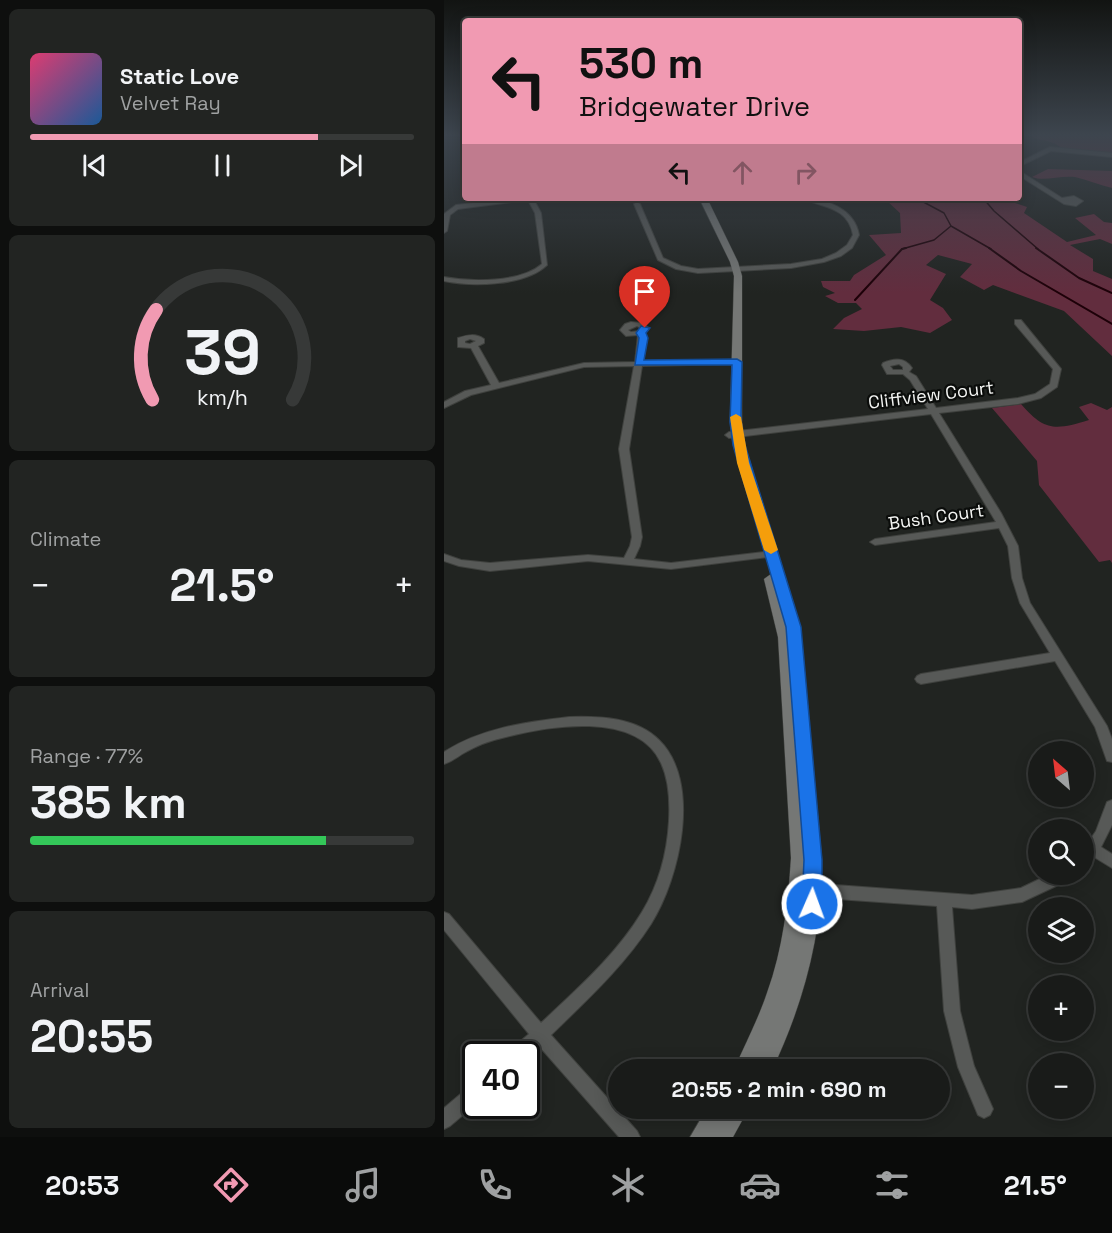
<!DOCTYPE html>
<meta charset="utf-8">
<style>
:root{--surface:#191b19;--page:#222422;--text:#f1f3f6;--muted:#9fa1a2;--line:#373938;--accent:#f19ab2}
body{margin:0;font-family:"Space Grotesk",sans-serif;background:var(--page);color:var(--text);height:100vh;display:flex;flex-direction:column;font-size:22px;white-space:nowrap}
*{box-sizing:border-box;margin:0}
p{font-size:20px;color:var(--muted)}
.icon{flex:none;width:33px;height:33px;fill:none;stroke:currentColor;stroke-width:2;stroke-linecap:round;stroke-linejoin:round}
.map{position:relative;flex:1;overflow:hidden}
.side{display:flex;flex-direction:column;gap:9px;padding:9px;background:#0e0f0e;width:444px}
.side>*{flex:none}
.banner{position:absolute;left:18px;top:18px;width:560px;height:183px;border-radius:6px;box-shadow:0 3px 15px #0003,0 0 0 2px var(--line);background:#f19ab2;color:#111;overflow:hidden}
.needle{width:39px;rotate:332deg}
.fabs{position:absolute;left:584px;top:741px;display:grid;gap:12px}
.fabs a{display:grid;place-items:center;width:66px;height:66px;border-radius:50%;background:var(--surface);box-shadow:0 3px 15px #0003,0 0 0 2px var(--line);font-size:30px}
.speed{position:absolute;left:18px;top:1041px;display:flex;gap:12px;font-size:30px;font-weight:700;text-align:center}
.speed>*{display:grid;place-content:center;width:78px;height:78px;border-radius:50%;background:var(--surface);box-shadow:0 3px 15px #0003,0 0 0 2px var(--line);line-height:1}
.speed .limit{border:3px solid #111;border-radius:9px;background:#fff;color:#111}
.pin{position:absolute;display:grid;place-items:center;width:51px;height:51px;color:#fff;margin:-62px -26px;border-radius:50% 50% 50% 0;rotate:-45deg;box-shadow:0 0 6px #0007}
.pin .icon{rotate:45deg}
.me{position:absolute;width:66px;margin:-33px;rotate:2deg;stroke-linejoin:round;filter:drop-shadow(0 0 4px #0008)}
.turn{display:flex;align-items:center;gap:21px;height:126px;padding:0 18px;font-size:27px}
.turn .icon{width:78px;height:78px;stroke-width:2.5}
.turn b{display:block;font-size:42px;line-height:51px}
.lanes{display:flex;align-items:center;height:57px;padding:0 18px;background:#0003;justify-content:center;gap:30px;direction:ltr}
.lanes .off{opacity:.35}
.big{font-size:45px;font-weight:700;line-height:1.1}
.side .card{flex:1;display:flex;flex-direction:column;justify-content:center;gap:9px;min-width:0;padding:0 21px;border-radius:9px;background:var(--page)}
.side .dial{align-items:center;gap:0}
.dial svg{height:156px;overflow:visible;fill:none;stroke:var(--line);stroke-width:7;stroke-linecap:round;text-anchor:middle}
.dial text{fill:var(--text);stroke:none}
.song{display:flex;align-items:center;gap:18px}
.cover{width:72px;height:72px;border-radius:9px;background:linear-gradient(135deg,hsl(340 70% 55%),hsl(210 70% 35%))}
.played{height:6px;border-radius:3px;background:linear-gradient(90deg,var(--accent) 75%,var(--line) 75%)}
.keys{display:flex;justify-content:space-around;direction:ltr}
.heat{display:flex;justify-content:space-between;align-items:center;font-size:33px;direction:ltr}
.charge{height:9px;border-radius:4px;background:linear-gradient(90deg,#34c759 77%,var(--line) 0)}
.trip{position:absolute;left:164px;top:1059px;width:342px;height:60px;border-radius:30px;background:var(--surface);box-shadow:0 3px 15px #0003,0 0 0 2px var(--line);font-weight:700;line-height:60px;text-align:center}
.dock{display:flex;height:96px;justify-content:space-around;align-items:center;background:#0a0b0a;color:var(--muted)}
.dock .icon{width:42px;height:42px}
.dock .on{color:var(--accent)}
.dock b{font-size:27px;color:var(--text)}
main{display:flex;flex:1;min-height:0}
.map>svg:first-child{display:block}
</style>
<main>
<section class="side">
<div class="card">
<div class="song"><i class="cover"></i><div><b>Static Love</b><p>Velvet Ray</p></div></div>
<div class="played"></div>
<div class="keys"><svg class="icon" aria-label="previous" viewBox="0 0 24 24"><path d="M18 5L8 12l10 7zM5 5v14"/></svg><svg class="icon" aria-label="pause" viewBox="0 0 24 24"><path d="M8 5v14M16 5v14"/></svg><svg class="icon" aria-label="next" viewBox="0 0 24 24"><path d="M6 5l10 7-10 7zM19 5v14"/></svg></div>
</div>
<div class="card dial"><svg viewBox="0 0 100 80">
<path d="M14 69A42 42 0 1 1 86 69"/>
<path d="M14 69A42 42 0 0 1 16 23" stroke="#f19ab2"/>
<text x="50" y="56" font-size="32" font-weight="700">39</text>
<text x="50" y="72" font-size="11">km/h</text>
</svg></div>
<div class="card"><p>Climate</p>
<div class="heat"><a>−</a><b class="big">21.5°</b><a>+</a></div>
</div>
<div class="card"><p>Range · 77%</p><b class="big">385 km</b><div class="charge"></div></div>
<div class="card"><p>Arrival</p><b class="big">20:55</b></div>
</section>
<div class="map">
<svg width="668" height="1137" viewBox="0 0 668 1137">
<rect width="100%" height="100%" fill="#212421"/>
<path fill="#622d3e" d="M584 134H668V153L618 149C608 138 595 143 584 134Z
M604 169 668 171V188C656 185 643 180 631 177 616 175 600 182 588 177Z
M436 198H556L583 207 580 213 623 242 652 235 631 218 650 214 660 222 668 223V244L656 239 626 245 649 259V271L668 279V356L620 311 549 285 540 290 516 277 528 264 494 255 482 265 502 274 486 300 499 308 508 320 486 333 457 327 420 331 389 329 400 318 418 309 412 303H394L381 296 391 293 379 287 377 281H406L410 275 442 255 425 235 457 233 456 213 443 201Z
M647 403 663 410 668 407V563L666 560 655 562 595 485 593 461 548 408 577 404C601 432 612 430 645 420L635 407Z"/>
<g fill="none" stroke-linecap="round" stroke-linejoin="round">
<path stroke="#1d0008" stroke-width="1.5" d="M472 198 500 213 507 226 547 249
M539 198 550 211 594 249
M458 249 490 240 507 226"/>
<path stroke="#1d0008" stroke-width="2" d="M545 248 577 271 668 324
M592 248 635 278 668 293
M411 300 458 249 462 248"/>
<g stroke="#3f413e" stroke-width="2">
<path id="street" d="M606 147 668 153V157L607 151 574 167V163Z
M574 170 618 198 630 196 639 201 632 206 620 204 574 175Z
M72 198H89L97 213 103 265C81 286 29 287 0 281V277C27 282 76 283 98 264L91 213 84 200 14 209 6 215 3 231 0 233V214L12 205Z
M358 198C382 198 411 209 415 235L408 248 397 256 380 262 347 268 254 273 232 269 214 260 190 204 193 202 196 204 219 258 237 266 254 269 347 264 378 259 392 253 403 245 409 235C404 206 378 208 358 198Z
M571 320H577L617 369 613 387 597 398 574 404 495 413 557 513 574 546 578 578 586 603 663 726 668 739V762L663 761 651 727 611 661 477 684 473 682 471 679 473 676 477 674 606 653 576 603 568 578 564 546 555 528 431 545 426 542 431 539 552 522 487 414 285 438 281 435 285 432 484 409 466 380 459 374H443L438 365 439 363C450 358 461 357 468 368L465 372 472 376 492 408 574 398 591 394 606 384 609 369 571 324ZM455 364 459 367V370H449L446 366Z
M187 322 198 323 205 328 201 333 203 338 199 361 293 360 297 362 293 364 198 366 185 449 198 537 196 546 190 559 227 563 328 551 332 552 333 554 332 556 227 569 144 561 46 571 15 566 0 561V554L17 560 46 563 144 555 180 558 186 546 188 537 175 449 190 366 140 367 27 395 0 408V402L21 391 47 385 27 348 14 347V338C24 335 31 333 40 339V343L34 346 55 383 140 363 191 362 194 335 182 336 176 330 181 324ZM193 326 197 328 195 331 187 332 184 330ZM26 339 32 341 26 344 21 343V341Z
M125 717C155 716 192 717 215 740 258 782 236 878 207 924 180 966 143 1000 107 1035L193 1131 196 1137H175L95 1046 82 1058V1054H66L68 1048 85 1034 0 930V912L5 914 97 1023C133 989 172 955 198 912 215 884 223 854 225 821 226 802 225 780 217 763 193 710 103 726 58 738 44 741 32 746 20 753 13 757 7 762 0 764V752C37 728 82 722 125 717Z
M668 800V825L657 847 668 854V868L650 857 644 865 639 866V850L652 831 663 802Z
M606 874H629L627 879 578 902 528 909 508 907 516 1011 530 1066 549 1109 546 1115 540 1118 534 1115 514 1067 500 1011 493 906 364 897 359 895 357 890 359 885 364 883 528 895 577 888Z
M32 1084V1104L6 1126 0 1129V1108L26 1086Z"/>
</g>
<g stroke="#3f413e" stroke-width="1">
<path id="secondary" d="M255 198H263L294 262 298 276V422L301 445 356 627 378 860C379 932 359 1005 328 1070H290C301 1044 314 1020 323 993 339 949 344 904 347 858L334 637 320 579 327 574 289 445 286 422 290 276 286 262Z
M263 1108H305L289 1137H246Z"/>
</g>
<use href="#street" fill="#575957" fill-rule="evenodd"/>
<use href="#secondary" fill="#757775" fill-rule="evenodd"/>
</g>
<linearGradient id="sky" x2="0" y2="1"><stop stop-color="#121412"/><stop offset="0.46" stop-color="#3d454e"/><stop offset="1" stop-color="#3d454e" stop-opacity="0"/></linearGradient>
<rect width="668" height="293" fill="url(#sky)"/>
<path fill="#1a73e8" stroke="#114b97" stroke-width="1.5" d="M197 326 206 328 202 333 204 338 200 360 293 359 298 362 297 422 301 445 357 627 378 860V904L375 910 368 913 361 910 358 904 360 860 342 627 289 445 286 422 288 365H191L195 338 192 333Z"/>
<path fill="#f59e0b" d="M292 414 297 417 305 463 334 550 327 554 320 550 293 463 286 417Z"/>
<g text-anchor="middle" stroke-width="4.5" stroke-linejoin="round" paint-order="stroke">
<g font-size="18" fill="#f4f5f3" stroke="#0b0d0b">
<text transform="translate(487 395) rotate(-7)" y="6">Cliffview Court</text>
<text transform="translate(492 517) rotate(-8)" y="6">Bush Court</text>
</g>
</g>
</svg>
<div class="fabs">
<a><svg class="needle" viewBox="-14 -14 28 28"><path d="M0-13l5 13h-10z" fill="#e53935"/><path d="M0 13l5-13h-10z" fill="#9fa1a2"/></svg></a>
<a><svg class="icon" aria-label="search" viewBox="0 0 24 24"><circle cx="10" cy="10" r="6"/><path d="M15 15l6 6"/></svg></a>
<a><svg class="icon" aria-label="layers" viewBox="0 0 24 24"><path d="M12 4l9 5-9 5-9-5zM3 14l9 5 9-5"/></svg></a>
<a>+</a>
<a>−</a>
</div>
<div class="speed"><div class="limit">40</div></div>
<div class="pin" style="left:201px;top:328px;background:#d93025"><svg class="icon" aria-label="arrive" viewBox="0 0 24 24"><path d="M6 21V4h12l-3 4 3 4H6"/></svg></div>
<svg class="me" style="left:368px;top:904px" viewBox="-20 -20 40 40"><circle r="17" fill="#1a73e8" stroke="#fff" stroke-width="3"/><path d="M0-11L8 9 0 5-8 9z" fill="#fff"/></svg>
<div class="trip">20:55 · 2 min · 690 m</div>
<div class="banner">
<div class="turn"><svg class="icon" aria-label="left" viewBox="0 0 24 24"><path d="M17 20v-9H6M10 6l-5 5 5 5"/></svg><div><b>530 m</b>Bridgewater Drive</div></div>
<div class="lanes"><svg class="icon" aria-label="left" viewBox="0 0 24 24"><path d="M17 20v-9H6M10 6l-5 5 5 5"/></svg><svg class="icon off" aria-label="ahead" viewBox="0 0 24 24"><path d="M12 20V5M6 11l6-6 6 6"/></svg><svg class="icon off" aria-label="right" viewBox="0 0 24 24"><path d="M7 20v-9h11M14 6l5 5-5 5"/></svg></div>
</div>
</div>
</main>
<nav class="dock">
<b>20:53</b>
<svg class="icon on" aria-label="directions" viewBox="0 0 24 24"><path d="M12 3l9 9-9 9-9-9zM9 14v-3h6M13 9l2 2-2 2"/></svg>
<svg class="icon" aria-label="music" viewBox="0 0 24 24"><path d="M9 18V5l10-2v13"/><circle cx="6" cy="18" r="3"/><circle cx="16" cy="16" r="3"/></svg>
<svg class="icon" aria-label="phone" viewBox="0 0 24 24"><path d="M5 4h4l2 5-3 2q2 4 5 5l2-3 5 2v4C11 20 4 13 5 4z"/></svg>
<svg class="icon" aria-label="climate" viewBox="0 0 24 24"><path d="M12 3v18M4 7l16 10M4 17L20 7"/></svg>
<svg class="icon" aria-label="car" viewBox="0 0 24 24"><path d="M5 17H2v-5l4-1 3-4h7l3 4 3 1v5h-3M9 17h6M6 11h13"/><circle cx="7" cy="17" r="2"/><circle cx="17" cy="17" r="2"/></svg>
<svg class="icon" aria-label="filters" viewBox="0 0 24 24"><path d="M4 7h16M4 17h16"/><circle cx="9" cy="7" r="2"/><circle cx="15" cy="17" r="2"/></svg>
<b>21.5°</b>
</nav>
